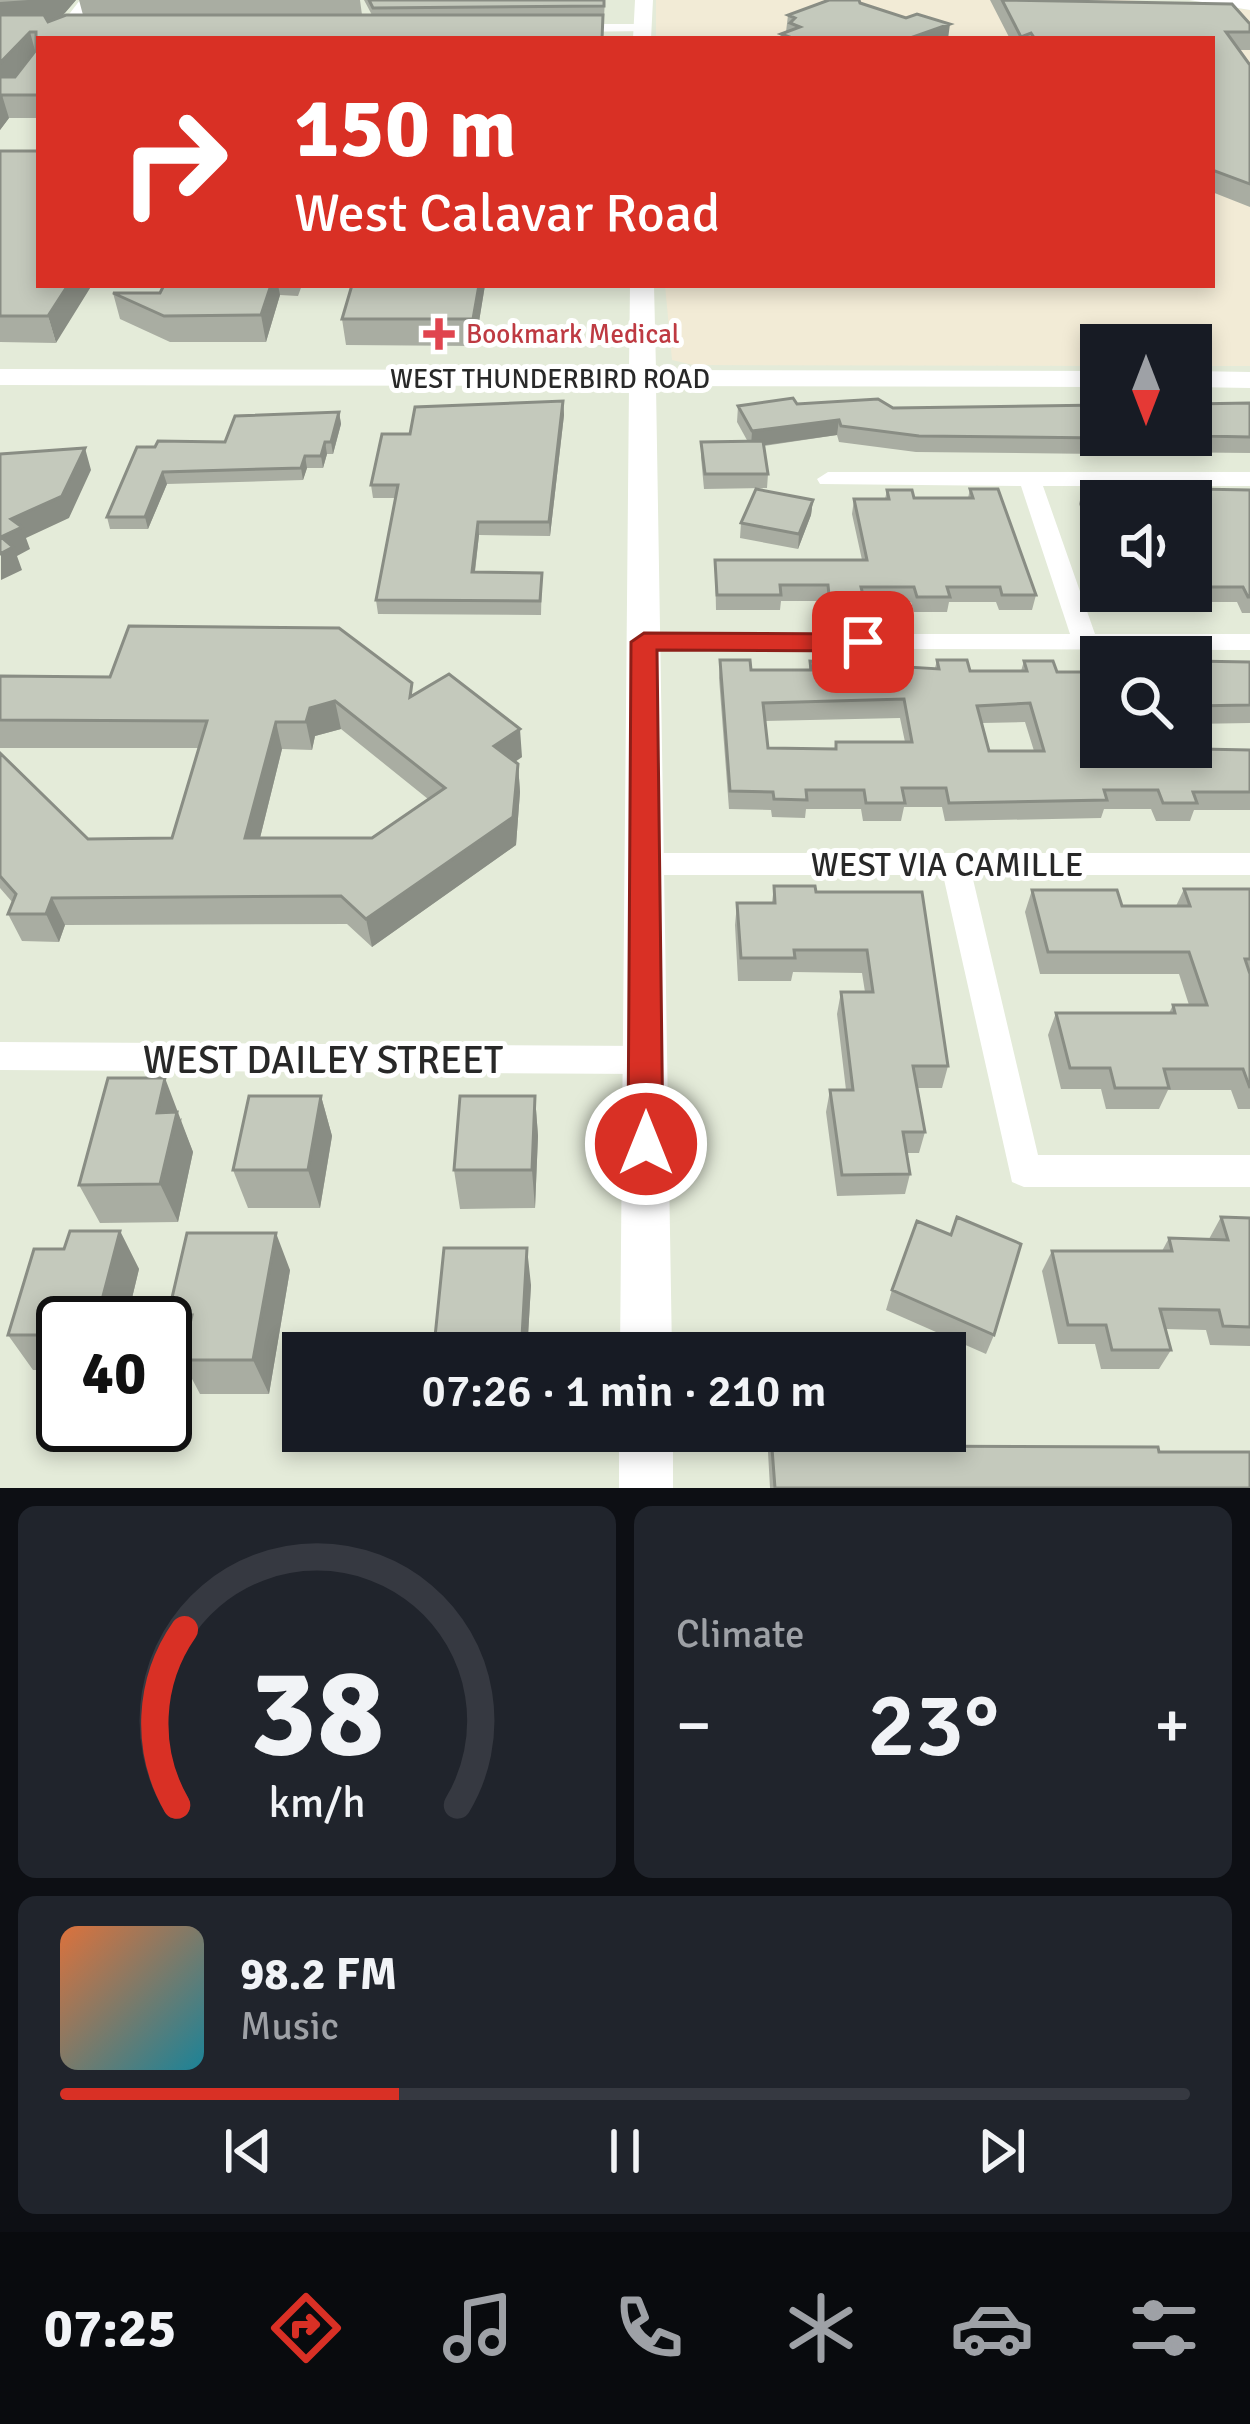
<!DOCTYPE html>
<meta charset="utf-8">
<style>
:root{--surface:#171b24;--page:#20242c;--text:#f1f3f6;--muted:#9ea1a6;--line:#363941;--accent:#d93025}
body{margin:0;font-family:Signika,sans-serif;background:var(--page);color:var(--text);height:100vh;display:flex;flex-direction:column;font-size:45px;white-space:nowrap}
*{box-sizing:border-box;margin:0}
p{font-size:39px;color:var(--muted)}
.icon{flex:none;width:66px;height:66px;fill:none;stroke:currentColor;stroke-width:2;stroke-linecap:round;stroke-linejoin:round}
.map{position:relative;height:1488px;overflow:hidden}
.sheet{display:flex;flex-direction:column;gap:18px;padding:18px;background:#0d0f14;flex:1}
.sheet>*{flex:none}
.guide{position:absolute;left:36px;top:36px;width:1179px;height:252px;border-radius:0px;box-shadow:0 6px 18px #0003;background:#d93025;color:#fff;overflow:hidden}
.needle{width:78px;rotate:180deg}
.fabs{position:absolute;left:1080px;top:324px;display:grid;gap:24px}
.fabs a{display:grid;place-items:center;width:132px;height:132px;border-radius:0px;background:var(--surface);box-shadow:0 6px 18px #0003;font-size:60px}
.speed{position:absolute;left:36px;top:1296px;display:flex;gap:24px;font-size:60px;font-weight:700;text-align:center}
.speed>*{display:grid;place-content:center;width:156px;height:156px;border-radius:50%;background:var(--surface);box-shadow:0 6px 18px #0003;line-height:1}
.speed .limit{border:6px solid #111;border-radius:18px;background:#fff;color:#111}
.pin{position:absolute;display:grid;place-items:center;width:102px;height:102px;color:#fff;margin:-51px;border-radius:24px;box-shadow:0 6px 18px #0006}
.me{position:absolute;width:132px;margin:-66px;rotate:0deg;stroke-linejoin:round;filter:drop-shadow(0 0 9px #0008)}
.turn{display:flex;align-items:center;gap:42px;height:252px;padding:0 60px;font-size:54px}
.turn .icon{width:156px;height:156px;stroke-width:2.5}
.turn b{display:block;font-size:84px;line-height:102px}
.big{font-size:90px;font-weight:600;line-height:1.1}
.sheet .widget{flex:1;display:flex;flex-direction:column;justify-content:center;gap:18px;min-width:0;padding:0 42px;border-radius:18px;background:var(--page)}
.sheet .dial{align-items:center;gap:0}
.dial svg{height:312px;overflow:visible;fill:none;stroke:var(--line);stroke-width:7;stroke-linecap:round;text-anchor:middle}
.dial text{fill:var(--text);stroke:none}
.song{display:flex;align-items:center;gap:36px}
.cover{width:144px;height:144px;border-radius:18px;background:linear-gradient(135deg,hsl(20 70% 55%),hsl(190 70% 35%))}
.played{height:12px;border-radius:6px;background:linear-gradient(90deg,var(--accent) 30%,var(--line) 30%)}
.keys{display:flex;justify-content:space-around;direction:ltr}
.heat{display:flex;justify-content:space-between;align-items:center;font-size:66px;direction:ltr}
.sheet .tiles{flex:1;display:grid;gap:18px;grid-template-columns:1fr 1fr}
.widget:last-child{grid-column:span 2}
.trip{position:absolute;left:282px;top:1332px;width:684px;height:120px;border-radius:0px;background:var(--surface);box-shadow:0 6px 18px #0003;font-weight:600;line-height:120px;text-align:center}
.dock{display:flex;height:192px;justify-content:space-around;align-items:center;background:#090b0e;color:var(--muted)}
.dock .icon{width:84px;height:84px}
.dock .on{color:var(--accent)}
.dock b{font-size:54px;color:var(--text)}
.map>svg:first-child{display:block}
</style>
<div class="map">
<svg width="1250" height="1488" viewBox="0 0 1250 1488">
<rect width="100%" height="100%" fill="#e4ebd9"/>
<path fill="#f2ebd6" d="M1127 0 1250 10V366H1191V345H1101V366L693 365 672 360 665 285H1212V39H656V0Z"/>
<g fill="none" stroke-linecap="round" stroke-linejoin="round">
<path fill="#fff" fill-rule="evenodd" d="M80 0H94L64 39H50Z
M642 24 647 31 568 32 561 28 568 24Z
M828 472H1250V486H1043L1095 634H1250V650L635 648 631 642 644 634H1070L1021 486 820 484 817 479Z
M644 853H1250V875H972L1038 1155H1250V1187H1024L1012 1182 943 875H644L634 872 629 864 634 856Z
M0 1042 646 1046 658 1050 662 1060 658 1070 646 1074 0 1070Z"/>
<path fill="#fff" fill-rule="evenodd" d="M635 0H653L651 39H633Z
M1189 0H1250V10Z
M630 285H654L656 370 1101 371V387L656 386 672 1353H620L629 386 0 385V369L629 370Z
M1191 371 1250 372V388L1191 387Z
M619 1431H673V1488H619Z"/>
</g>
<path fill="#a9ada2" fill-rule="evenodd" d="M0 0H76L61 17 83 15 79 0H360L362 15H372L364 0H605L604 17 39 39V118H9L0 130Z
M826 0H859L860 3 948 39H780L781 34 786 32 788 15Z
M990 0H1064L1250 24V50H1239L1250 65V207L1212 192V39H1010Z
M0 151 56 343 0 342Z
M164 285H302L298 296 280 295 266 342H170L120 319 113 293H160Z
M485 285 475 346 346 345 342 319Z
M563 401 564 415 550 536 479 535 475 572 542 573 541 615 378 614 376 600 395 498H373L371 485 410 434Z
M1250 403V453L1153 452 1149 446H1101L1099 454 916 452 839 442 837 435 764 446 768 474 767 488 704 489 701 457V442H748L737 422 738 406 797 404 893 408 1101 435H1191Z
M339 412 341 424 333 454H327L323 468H307L303 480 167 484 148 529H110L107 517 155 447 225 442Z
M970 489 1036 595 1032 610H999L996 602H949L947 612H914L911 602H862L860 610H827L826 601H781L780 610H716L715 560H862L852 514 854 499H885L887 490 914 498H968Z
M1083 489 1148 497H1195L1198 489 1250 490V613H1242L1237 602H1189L1185 611H1152L1148 601H1116L1112 591H1191V501H1101V562L1079 504Z
M813 500 811 515 798 549 740 538 741 523Z
M720 660 751 670H809L810 661 935 668 937 660 970 671H1021L1024 661 1057 672 1177 749 1250 750V810H1194L1190 821H1156L1151 809H1104L1101 818 945 821 942 807H904L901 821H863L861 809H806L805 818 772 817 771 810 729 809 719 678ZM900 718 905 742H836L835 749 768 748 765 721ZM1025 722 1034 751H989L982 723Z
M1191 661 1250 662V723L1191 724Z
M0 676 414 695 522 757 515 762 518 764 520 792 516 845 372 947 347 924 65 925 59 942 22 941 8 914 13 903 0 888V753L88 839 172 838 199 748H0ZM341 729 428 799 372 838H260L282 749 312 750 315 736Z
M774 886 816 892H922L948 1066 942 1088H917L925 1132 919 1153H907L910 1174 905 1194 837 1196 826 1112 830 1090H846L837 1014 841 992H865L862 973 793 972 791 981H738L735 925 737 903H772Z
M1184 889H1250V1109H1238L1231 1090H1168L1159 1109H1106L1101 1089H1061L1048 1035 1056 1013H1169L1173 1005H1189L1179 974H1040L1025 912 1032 890 1122 906H1176Z
M321 1096 332 1136 320 1208H248L233 1170Z
M535 1096 538 1136 535 1208 460 1209 454 1170Z
M182 1118 181 1122 193 1152 178 1222 100 1223 79 1185Z
M1221 1217 1250 1218V1346L1210 1345 1206 1330 1165 1329 1171 1350 1159 1369H1101L1095 1344H1058L1042 1271 1052 1251H1162L1169 1238 1209 1239Z
M120 1231 139 1269 126 1323H63V1370H33L8 1335 64 1249Z
M290 1270 269 1394H200L182 1360 185 1346 168 1315Z
M531 1285 527 1353H439L435 1337Z
M892 1290 994 1335 986 1354 886 1310Z
M771 1435 879 1446 1159 1452 1250 1488H770L768 1452Z"/>
<path fill="#898d84" d="M28 0H76L59 20 0 24V2Z
M950 24 948 39H913V37Z
M30 32 36 54 5 88 0 84V63Z
M2 95 9 118 0 130V98Z
M68 285H92L56 343 48 316Z
M271 285H278L280 295 266 342 261 315Z
M479 285H485L475 346 473 319Z
M563 401 564 415 550 536 549 522Z
M339 412 341 424 333 454 331 442Z
M839 420 837 435 751 447 752 431Z
M325 442 327 454 323 468 321 456Z
M85 448 91 470 69 518 26 538 30 549 17 556 22 570 1 580V537L11 519Z
M305 456 307 468 303 480 301 468Z
M163 472 167 484 148 529 145 517Z
M813 500 811 515 798 549 799 534Z
M478 522 479 535 473 586 472 572Z
M335 701 341 729 315 736 312 750 306 722 310 708Z
M276 722 282 749 253 866 245 838Z
M520 729 522 757 496 774 494 746Z
M518 764 520 792 516 845 372 947 366 919Z
M52 898 65 925 59 942 46 914Z
M165 1078 193 1152 178 1222 160 1184 157 1113Z
M321 1096 332 1136 320 1208 308 1170Z
M535 1096 538 1136 535 1208 532 1170Z
M120 1231 139 1269 126 1323H96Z
M276 1233 290 1270 269 1394 253 1360Z
M527 1248 531 1285 527 1353H524L522 1337Z"/>
<path fill="#c4c9bc" stroke="#898d84" stroke-width="3" fill-rule="evenodd" d="M369 0H604V6L373 8Z
M829 0H859L860 3 906 18 917 14 950 24 913 37 919 39H795L781 34 800 27 790 23 795 18 788 15Z
M1002 0 1232 4 1250 24V32H1226L1250 65V184L1212 170V39H1035L1031 33 1021 37Z
M0 15H44L48 22 66 15H603L602 39H39V95H2L0 98V77H15L36 50V32H30L0 63Z
M0 151H39V285H68L48 316H0Z
M164 285H271L261 315 164 316 113 293H160Z
M352 285H479L473 319H342Z
M793 398 797 404 878 399 893 408 1101 405 1100 430 1103 438 919 436 841 426 839 420 752 431 738 406Z
M563 401 549 522H478L472 572 542 573 540 601 376 600 398 485H371L382 434H410L415 407Z
M1250 403V437L1157 435H1191V404Z
M339 412 331 442H325L321 456H305L301 468 163 472 145 517H107L137 447H155L158 441 225 442 235 416Z
M763 441 768 474H705L701 442Z
M85 448 62 496 11 519 22 527 1 537 13 547 0 554V454Z
M756 489 813 500 799 534 741 523Z
M970 489H998L1036 595H1002L1000 587H947L950 597H917L914 587H861L863 595H829L828 585H780L781 595H717L715 560H867L854 499H889L887 490H912L914 498H973Z
M1083 489H1145L1148 497H1202L1198 489 1250 490V597H1248L1243 587H1191V501H1101V535Z
M1155 591H1188L1191 596H1157Z
M129 626 339 628 412 683 410 697 449 674 520 729 494 746 518 764 513 817 366 919 341 896 52 898 46 914H8L16 894 0 876V753L88 839 172 838 207 721 0 720V676L110 677ZM335 701 445 788 372 838H245L276 722H306L310 708Z
M720 660H750L751 670H811L810 661 939 669 937 660H967L970 671H1027L1024 661H1053L1057 672H1101V747L1250 750V792H1193L1197 803H1163L1158 790H1104L1107 800 949 803 946 788H902L905 803H866L864 790H806L807 800 774 799 773 792 730 791ZM904 699 912 742H836V749L768 748 763 703ZM1030 703 1044 751H989L977 706Z
M1191 661 1250 662V705L1191 706Z
M774 886H815L816 892H922L948 1066H913L925 1132H903L910 1174 842 1175 830 1090H853L841 992H873L867 950H794L795 958H741L737 903H775Z
M1184 889H1250V959H1245L1250 974V1088L1243 1069H1164L1169 1088H1115L1110 1068H1070L1056 1013H1175L1173 1005H1207L1189 952H1048L1032 890H1117L1122 906H1190Z
M108 1078H165L157 1113 177 1112 160 1184 79 1185Z
M249 1096H321L308 1170H233Z
M460 1096H535L532 1170H454Z
M957 1217 1021 1244 994 1335 892 1290 917 1221 951 1235Z
M1221 1217 1250 1218V1327L1223 1326 1219 1310 1160 1309 1171 1350H1112L1106 1325H1068L1052 1251H1172L1169 1238 1228 1240Z
M70 1231H120L96 1323H63V1335H8L34 1249H64Z
M187 1233H276L253 1360H182L192 1315H168Z
M444 1248H527L522 1337H435Z
M771 1435H877L879 1446 1158 1447 1159 1452H1250V1488H775Z"/>
<path fill="#d93025" stroke="#8d1f18" stroke-width="3" d="M644 633 863 634 876 642 863 651 657 650 663 1144 658 1155 646 1160 633 1155 628 1144 631 642Z"/>
<path fill="#e0444e" stroke="#fff" stroke-width="4.5" d="M433 316h12v12h12v12h-12v12h-12v-12h-12v-12h12z"/>
<g text-anchor="middle" stroke-width="10" stroke-linejoin="round" paint-order="stroke">
<g font-size="27" fill="#be3a42" stroke="#fff" text-anchor="start">
<text x="466" y="343">Bookmark Medical</text>
</g>
<g font-size="27" fill="#282828" stroke="#fff">
<text x="550" y="388">WEST THUNDERBIRD ROAD</text>
</g>
<g font-size="33" fill="#282828" stroke="#fff">
<text x="947" y="876">WEST VIA CAMILLE</text>
</g>
<g font-size="39" fill="#282828" stroke="#fff">
<text x="323" y="1073">WEST DAILEY STREET</text>
</g>
</g>
</svg>
<div class="fabs">
<a><svg class="needle" viewBox="-14 -14 28 28"><path d="M0-13l5 13h-10z" fill="#e53935"/><path d="M0 13l5-13h-10z" fill="#9ea1a6"/></svg></a>
<a><svg class="icon" aria-label="sound" viewBox="0 0 24 24"><path d="M4 9h4l5-4v14l-5-4H4zM17 9q2 3 0 6"/></svg></a>
<a><svg class="icon" aria-label="search" viewBox="0 0 24 24"><circle cx="10" cy="10" r="6"/><path d="M15 15l6 6"/></svg></a>
</div>
<div class="speed"><div class="limit">40</div></div>
<div class="pin" style="left:863px;top:642px;background:#d93025"><svg class="icon" aria-label="arrive" viewBox="0 0 24 24"><path d="M6 21V4h12l-3 4 3 4H6"/></svg></div>
<svg class="me" style="left:646px;top:1144px" viewBox="-20 -20 40 40"><circle r="17" fill="#d93025" stroke="#fff" stroke-width="3"/><path d="M0-11L8 9 0 5-8 9z" fill="#fff"/></svg>
<div class="trip">07:26 · 1 min · 210 m</div>
<div class="guide">
<div class="turn"><svg class="icon" aria-label="right" viewBox="0 0 24 24"><path d="M7 20v-9h11M14 6l5 5-5 5"/></svg><div><b>150 m</b>West Calavar Road</div></div>
</div>
</div>
<section class="sheet">
<div class="tiles">
<div class="widget dial"><svg viewBox="0 0 100 80">
<path d="M14 69A42 42 0 1 1 86 69"/>
<path d="M14 69A42 42 0 0 1 16 24" stroke="#d93025"/>
<text x="50" y="56" font-size="32" font-weight="700">38</text>
<text x="50" y="72" font-size="11">km/h</text>
</svg></div>
<div class="widget"><p>Climate</p>
<div class="heat"><a>−</a><b class="big">23°</b><a>+</a></div>
</div>
<div class="widget">
<div class="song"><i class="cover"></i><div><b>98.2 FM</b><p>Music</p></div></div>
<div class="played"></div>
<div class="keys"><svg class="icon" aria-label="previous" viewBox="0 0 24 24"><path d="M18 5L8 12l10 7zM5 5v14"/></svg><svg class="icon" aria-label="pause" viewBox="0 0 24 24"><path d="M8 5v14M16 5v14"/></svg><svg class="icon" aria-label="next" viewBox="0 0 24 24"><path d="M6 5l10 7-10 7zM19 5v14"/></svg></div>
</div>
</div>
</section>
<nav class="dock">
<b>07:25</b>
<svg class="icon on" aria-label="directions" viewBox="0 0 24 24"><path d="M12 3l9 9-9 9-9-9zM9 14v-3h6M13 9l2 2-2 2"/></svg>
<svg class="icon" aria-label="music" viewBox="0 0 24 24"><path d="M9 18V5l10-2v13"/><circle cx="6" cy="18" r="3"/><circle cx="16" cy="16" r="3"/></svg>
<svg class="icon" aria-label="phone" viewBox="0 0 24 24"><path d="M5 4h4l2 5-3 2q2 4 5 5l2-3 5 2v4C11 20 4 13 5 4z"/></svg>
<svg class="icon" aria-label="climate" viewBox="0 0 24 24"><path d="M12 3v18M4 7l16 10M4 17L20 7"/></svg>
<svg class="icon" aria-label="car" viewBox="0 0 24 24"><path d="M5 17H2v-5l4-1 3-4h7l3 4 3 1v5h-3M9 17h6M6 11h13"/><circle cx="7" cy="17" r="2"/><circle cx="17" cy="17" r="2"/></svg>
<svg class="icon" aria-label="filters" viewBox="0 0 24 24"><path d="M4 7h16M4 17h16"/><circle cx="9" cy="7" r="2"/><circle cx="15" cy="17" r="2"/></svg>
</nav>
